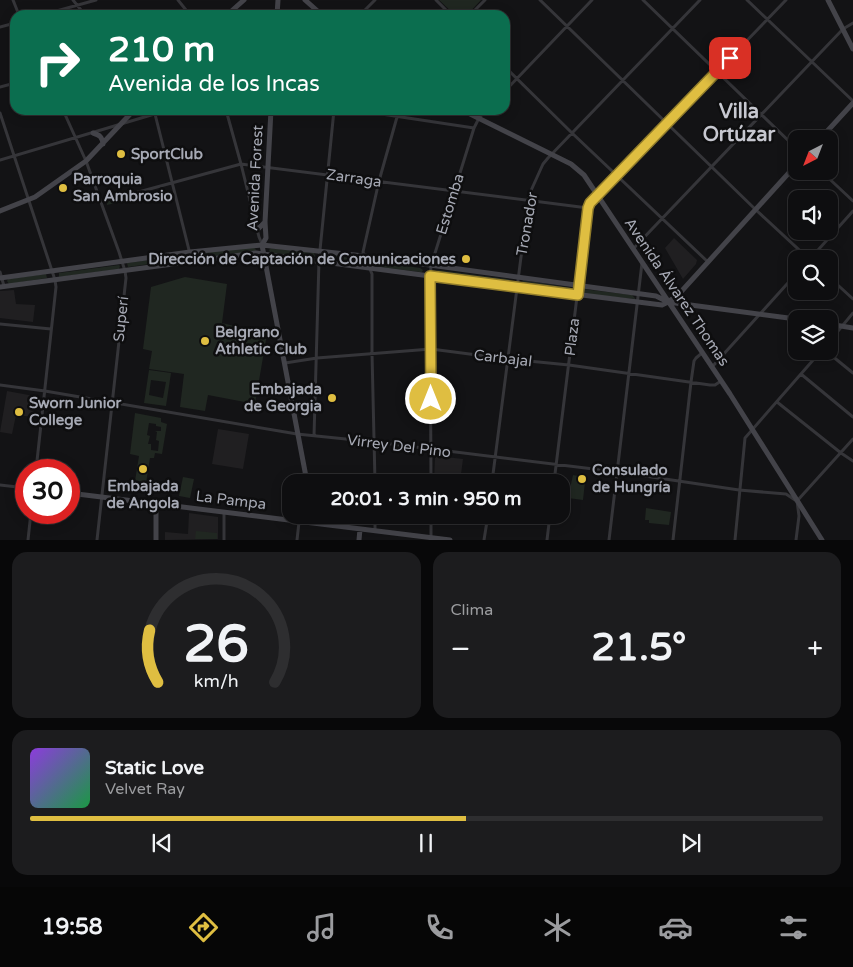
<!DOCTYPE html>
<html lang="es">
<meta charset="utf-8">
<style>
:root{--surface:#0e0e10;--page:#1c1c1e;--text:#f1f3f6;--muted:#9b9c9f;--line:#2e2e30;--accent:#dfbe41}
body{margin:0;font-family:"Varela Round",sans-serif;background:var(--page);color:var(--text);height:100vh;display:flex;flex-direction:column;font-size:19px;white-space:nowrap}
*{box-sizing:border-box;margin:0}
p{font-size:16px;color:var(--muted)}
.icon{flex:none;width:28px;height:28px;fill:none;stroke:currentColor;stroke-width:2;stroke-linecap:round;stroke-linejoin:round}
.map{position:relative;height:540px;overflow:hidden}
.side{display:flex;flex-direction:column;gap:12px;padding:12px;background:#080809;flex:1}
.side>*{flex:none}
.guide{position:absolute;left:10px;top:10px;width:500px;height:105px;border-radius:15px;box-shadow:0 2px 12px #0003,0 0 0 1px var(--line);background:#0b6e4f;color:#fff;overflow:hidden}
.needle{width:32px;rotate:222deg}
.fabs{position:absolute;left:788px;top:130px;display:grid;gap:10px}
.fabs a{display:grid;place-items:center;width:50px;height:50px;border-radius:10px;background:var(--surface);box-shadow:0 2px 12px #0003,0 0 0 1px var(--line);font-size:25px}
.speed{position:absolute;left:15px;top:459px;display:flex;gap:10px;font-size:25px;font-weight:700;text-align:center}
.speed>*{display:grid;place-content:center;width:65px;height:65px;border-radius:50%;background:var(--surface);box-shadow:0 2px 12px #0003,0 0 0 1px var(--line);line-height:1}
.speed .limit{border:8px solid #d22;background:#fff;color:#111}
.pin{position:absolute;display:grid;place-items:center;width:42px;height:42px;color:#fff;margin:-21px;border-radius:10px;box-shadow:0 2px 8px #0006}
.me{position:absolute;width:55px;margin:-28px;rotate:0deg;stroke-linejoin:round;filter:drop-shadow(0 0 4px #0008)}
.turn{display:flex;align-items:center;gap:18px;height:105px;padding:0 15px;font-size:22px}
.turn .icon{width:65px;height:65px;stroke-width:2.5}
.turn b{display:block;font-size:35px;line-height:42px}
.big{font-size:38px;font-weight:700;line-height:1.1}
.side .widget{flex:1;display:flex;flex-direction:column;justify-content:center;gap:8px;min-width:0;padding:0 18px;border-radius:15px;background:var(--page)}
.side .dial{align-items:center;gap:0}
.dial svg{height:130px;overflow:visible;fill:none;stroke:var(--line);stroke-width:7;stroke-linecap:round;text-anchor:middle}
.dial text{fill:var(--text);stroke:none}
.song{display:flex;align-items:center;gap:15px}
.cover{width:60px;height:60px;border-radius:8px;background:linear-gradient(135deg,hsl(270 70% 55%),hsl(140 70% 35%))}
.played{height:5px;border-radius:2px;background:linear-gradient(90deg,var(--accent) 55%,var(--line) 55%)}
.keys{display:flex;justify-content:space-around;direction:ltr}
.heat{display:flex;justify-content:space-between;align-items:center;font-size:28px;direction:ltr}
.side .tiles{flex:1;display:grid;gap:12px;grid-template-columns:1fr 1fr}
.widget:last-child{grid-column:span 2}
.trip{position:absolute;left:282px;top:474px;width:288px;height:50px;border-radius:15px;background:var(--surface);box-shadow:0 2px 12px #0003,0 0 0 1px var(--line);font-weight:700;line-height:50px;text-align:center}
.tabs{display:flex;height:80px;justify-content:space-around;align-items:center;background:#060606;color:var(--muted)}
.tabs .icon{width:35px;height:35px}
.tabs .on{color:var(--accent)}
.tabs b{font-size:22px;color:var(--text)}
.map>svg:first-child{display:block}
</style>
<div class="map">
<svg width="853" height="540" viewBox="0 0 853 540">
<rect width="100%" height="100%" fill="#131315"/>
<path fill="#201f21" d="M674 238 697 260 696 264 683 279 665 248Z
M14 290 16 304 35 305 33 322 0 318V291Z
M7 391 34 396 35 397 33 417 16 415 12 434 0 432Z
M218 429 249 434 243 469 212 464Z
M437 456 463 459 460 482 434 481 435 458Z
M189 513 218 517V539L165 540V532L188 534Z"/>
<path fill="#202721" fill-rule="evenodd" d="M439 0H481L467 15H455Z
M121 191 124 201 107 205 105 195Z
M254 247 256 250 254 252 196 258 195 255 196 253Z
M271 248 314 253 315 256 314 258 270 253 269 250Z
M323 253 360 258V265L323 259Z
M185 255 186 259 128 267 127 263Z
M372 261 420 268 423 270 422 272H420L372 266 371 263Z
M119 265 120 266 119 269 59 277V273Z
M438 270 508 279 510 280 509 282 508 283 438 275 436 274V272Z
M46 274 47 278 9 284 7 281 8 279Z
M185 277 227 284 222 323 267 334 255 404 208 395 205 411 180 407 184 374 149 369 152 351 143 349 151 287Z
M523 280 573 288 575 290 573 292 523 284 522 282Z
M583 289 632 295 635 298V299L582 294 581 290Z
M149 370 171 373 166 406 144 403ZM151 380 166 382 163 398 149 395Z
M135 413 161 418V422L167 424 162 454 155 453 154 458H150L146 483 135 481 139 456 130 454ZM149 423 156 424V426L161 427V431H155L157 432 156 440 159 441 158 451 151 450V444H148L150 436 147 435Z
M573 475 578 476V481L585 482 583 500 568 498Z
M183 477 194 479 190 498 179 496Z
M646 508 671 512 669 525 649 523V520H645Z
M196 531 217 533V539H195Z"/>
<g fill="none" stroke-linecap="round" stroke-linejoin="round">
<path stroke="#353539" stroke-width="3" d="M13 0 19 15
M73 0 85 15
M178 0 190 15
M436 0 451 15
M540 0 756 210 809 259
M643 0 796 148
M747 0 853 101
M42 15 96 0
M360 15 375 0
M470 15 485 0
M0 27 15 23
M505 67 572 133 708 262
M0 87 15 83
M505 91 592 0
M63 110 86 161 119 252 125 271 126 278 97 540
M154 110 192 262
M226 110 241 164 259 237 262 244
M355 110 474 128
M0 113 55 280 56 287 36 470
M0 160 168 110
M821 171 853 201
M124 196 241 164 588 208
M633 249 843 29 853 23
M810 259 853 211
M0 272 4 286
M829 277 853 299
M0 324 51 329
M829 342 853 313
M826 351 853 373
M285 363 317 358 431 349 508 359 569 365 710 385H715L721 381
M712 367 796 274
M801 374 853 417
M0 385 45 391 297 434 375 442 618 472 739 490 786 494 795 500
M777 402 841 453 853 461
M314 436 319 260 334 110
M375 482 372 353V274L363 252 379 181 399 110
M431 482 430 281 431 266 474 128 479 118 486 110
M492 482 529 195 543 164 548 158 700 0
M554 482 588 208 590 203 786 0
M0 485 26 488
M375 515V531
M431 539V515
M28 540 31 512
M224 540V513
M297 540 299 522
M484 540 488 515
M547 540 550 515
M609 540 642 263
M673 540 691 382 694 361 696 358 702 353
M735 540 745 438 821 351
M796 540 799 516 797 501 853 439"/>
<path stroke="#434349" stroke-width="5" d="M305 0 322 15
M828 0 853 49
M227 15 244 0
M277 15 278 0
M271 110 265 222 266 238 262 245 307 482
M462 110 571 164 584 175 730 394 822 540
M93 133C100 135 102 137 103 144
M820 139 853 103
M0 211 35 197 86 161 134 110
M258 229 265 222
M0 278 190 252 262 245 364 256 656 296 668 302 796 319
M0 287 256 253 263 254 430 276 662 305 668 302 679 294 796 165
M829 324 853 328
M69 493 450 540
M156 503V540
M313 515 315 523
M359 540 360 529"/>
</g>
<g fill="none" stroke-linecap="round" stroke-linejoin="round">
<g stroke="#917c2a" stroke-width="12">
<path id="route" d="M431 399 430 276 578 295 588 208 590 203 730 58"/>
</g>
<use href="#route" stroke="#dfbe41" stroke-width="9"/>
</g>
<g fill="#dfbe41" stroke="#0e0e0f" stroke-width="2">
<circle cx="121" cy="154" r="5"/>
<circle cx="63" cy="188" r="5"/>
<circle cx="466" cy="259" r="5"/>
<circle cx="205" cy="341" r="5"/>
<circle cx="332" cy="398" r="5"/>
<circle cx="19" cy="412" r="5"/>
<circle cx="143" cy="469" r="5"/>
<circle cx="582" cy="479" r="5"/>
</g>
<g text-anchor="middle" stroke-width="5" stroke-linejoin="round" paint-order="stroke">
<g font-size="15" font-weight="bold" fill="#a6a9b4" stroke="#0e0e0f" text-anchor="start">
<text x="131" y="159">SportClub</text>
<text x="73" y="184">Parroquia<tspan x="73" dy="17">San Ambrosio</tspan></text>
<text x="456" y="264" text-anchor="end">Dirección de Captación de Comunicaciones</text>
<text x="215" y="337">Belgrano<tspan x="215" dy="17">Athletic Club</tspan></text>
<text x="322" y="394" text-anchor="end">Embajada<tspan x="322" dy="17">de Georgia</tspan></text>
<text x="29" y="408">Sworn Junior<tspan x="29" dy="17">College</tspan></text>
<text x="592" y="475">Consulado<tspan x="592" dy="17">de Hungría</tspan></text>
<text x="143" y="491" text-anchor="middle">Embajada<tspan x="143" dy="17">de Angola</tspan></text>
</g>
<g font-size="15" fill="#a6a9b4" stroke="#0e0e0f">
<text transform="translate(255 178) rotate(-87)" y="5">Avenida Forest</text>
<text transform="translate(354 178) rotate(8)" y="5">Zarraga</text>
<text transform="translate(450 204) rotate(-73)" y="5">Estomba</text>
<text transform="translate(527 224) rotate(-80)" y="5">Tronador</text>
<text transform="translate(677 292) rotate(56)" y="5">Avenida Álvarez Thomas</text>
<text transform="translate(121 319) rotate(-84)" y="5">Superí</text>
<text transform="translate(572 337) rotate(-83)" y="5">Plaza</text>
<text transform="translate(503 358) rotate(7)" y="5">Carbajal</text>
<text transform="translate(399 446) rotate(7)" y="5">Virrey Del Pino</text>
<text transform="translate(231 500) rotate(7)" y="5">La Pampa</text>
</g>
<g font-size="20" font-weight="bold" fill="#c7c8d0" stroke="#0e0e0f">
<text x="739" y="118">Villa<tspan x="739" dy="23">Ortúzar</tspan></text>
</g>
</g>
</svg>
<div class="fabs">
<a><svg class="needle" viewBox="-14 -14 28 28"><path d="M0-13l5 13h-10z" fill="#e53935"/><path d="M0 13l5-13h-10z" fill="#9b9c9f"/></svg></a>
<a><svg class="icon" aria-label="sound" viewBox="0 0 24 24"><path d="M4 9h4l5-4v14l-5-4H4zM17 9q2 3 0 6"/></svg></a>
<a><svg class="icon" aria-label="search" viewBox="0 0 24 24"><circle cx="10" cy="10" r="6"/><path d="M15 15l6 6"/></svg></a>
<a><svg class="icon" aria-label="layers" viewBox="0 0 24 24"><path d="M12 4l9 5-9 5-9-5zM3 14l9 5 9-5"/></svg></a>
</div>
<div class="speed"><div class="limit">30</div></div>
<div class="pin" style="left:730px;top:58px;background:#d93025"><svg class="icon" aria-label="arrive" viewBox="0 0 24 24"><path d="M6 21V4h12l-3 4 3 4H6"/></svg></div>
<svg class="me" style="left:431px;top:399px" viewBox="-20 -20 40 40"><circle r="17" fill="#dfbe41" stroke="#fff" stroke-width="3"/><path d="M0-11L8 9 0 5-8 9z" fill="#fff"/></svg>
<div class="trip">20:01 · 3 min · 950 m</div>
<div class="guide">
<div class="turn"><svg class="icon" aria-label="right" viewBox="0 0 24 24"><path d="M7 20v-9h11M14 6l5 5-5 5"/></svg><div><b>210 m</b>Avenida de los Incas</div></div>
</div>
</div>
<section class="side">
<div class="tiles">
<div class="widget dial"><svg viewBox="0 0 100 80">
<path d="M14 69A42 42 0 1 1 86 69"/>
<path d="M14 69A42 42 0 0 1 9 37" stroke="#dfbe41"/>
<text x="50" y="56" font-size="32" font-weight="700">26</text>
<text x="50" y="72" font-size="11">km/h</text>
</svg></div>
<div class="widget"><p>Clima</p>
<div class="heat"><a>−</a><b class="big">21.5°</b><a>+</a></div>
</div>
<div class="widget">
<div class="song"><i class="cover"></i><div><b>Static Love</b><p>Velvet Ray</p></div></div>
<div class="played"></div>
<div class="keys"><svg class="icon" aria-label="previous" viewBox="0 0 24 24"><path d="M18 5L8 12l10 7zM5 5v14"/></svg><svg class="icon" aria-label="pause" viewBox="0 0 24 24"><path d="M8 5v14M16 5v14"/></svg><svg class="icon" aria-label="next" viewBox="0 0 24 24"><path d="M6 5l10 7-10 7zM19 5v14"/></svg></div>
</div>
</div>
</section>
<nav class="tabs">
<b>19:58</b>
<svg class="icon on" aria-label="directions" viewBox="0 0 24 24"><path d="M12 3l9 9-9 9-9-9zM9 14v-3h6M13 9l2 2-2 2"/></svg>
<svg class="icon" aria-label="music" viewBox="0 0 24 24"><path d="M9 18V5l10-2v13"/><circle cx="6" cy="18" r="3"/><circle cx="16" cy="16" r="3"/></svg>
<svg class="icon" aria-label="phone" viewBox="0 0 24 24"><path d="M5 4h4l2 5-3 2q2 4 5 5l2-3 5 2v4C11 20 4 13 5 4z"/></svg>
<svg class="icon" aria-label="climate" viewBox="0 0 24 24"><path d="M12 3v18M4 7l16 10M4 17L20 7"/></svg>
<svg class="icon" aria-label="car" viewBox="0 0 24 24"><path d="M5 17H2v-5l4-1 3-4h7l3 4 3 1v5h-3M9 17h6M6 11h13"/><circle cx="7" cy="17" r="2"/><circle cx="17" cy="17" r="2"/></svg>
<svg class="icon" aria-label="filters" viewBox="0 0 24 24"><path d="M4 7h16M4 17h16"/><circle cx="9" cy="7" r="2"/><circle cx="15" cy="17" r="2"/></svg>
</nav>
